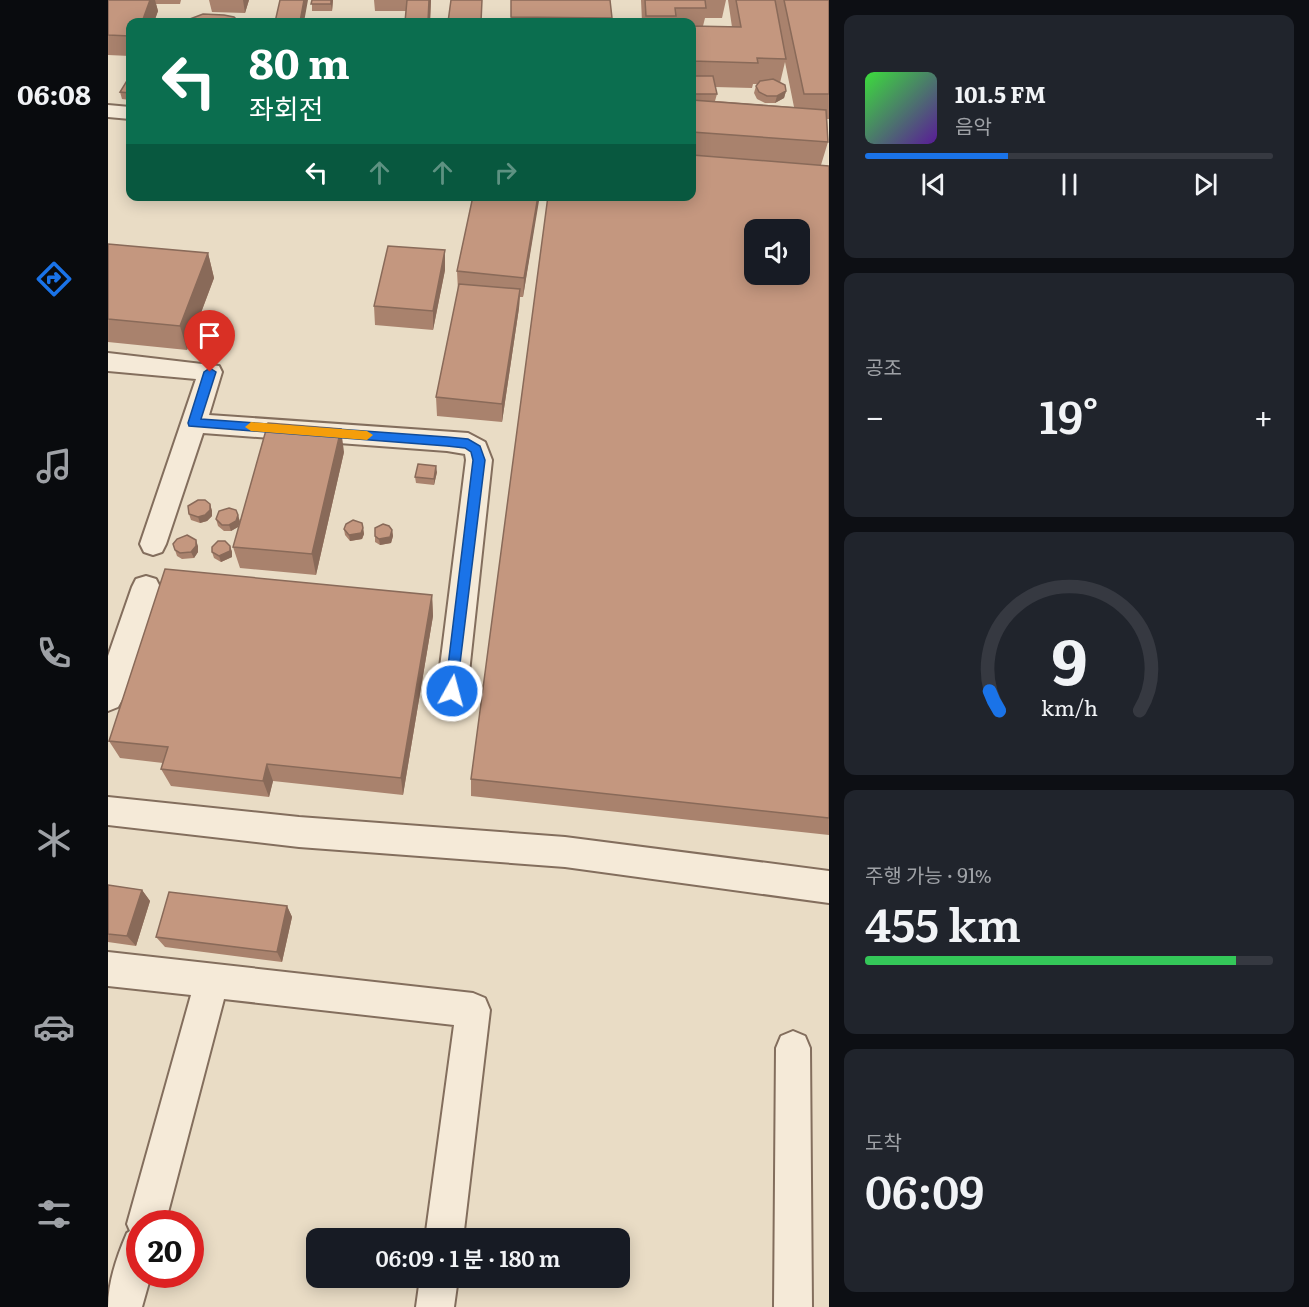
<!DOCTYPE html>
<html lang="ko">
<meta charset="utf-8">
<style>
:root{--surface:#171b24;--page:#20242c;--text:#f1f3f6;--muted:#9ea1a6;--line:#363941;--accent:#1a73e8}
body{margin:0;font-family:Literata,"Noto Sans KR",serif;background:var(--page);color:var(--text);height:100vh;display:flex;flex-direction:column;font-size:22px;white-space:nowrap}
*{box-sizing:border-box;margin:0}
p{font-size:20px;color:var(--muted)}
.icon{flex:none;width:33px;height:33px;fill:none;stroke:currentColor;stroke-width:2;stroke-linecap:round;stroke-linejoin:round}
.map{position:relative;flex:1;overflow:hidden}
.side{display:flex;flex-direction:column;gap:15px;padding:15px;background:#0d0f14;width:480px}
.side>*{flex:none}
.guide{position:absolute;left:18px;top:18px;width:570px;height:183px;border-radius:12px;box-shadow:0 3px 15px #0003;background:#0b6e4f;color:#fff;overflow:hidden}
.fabs{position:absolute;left:636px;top:219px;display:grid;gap:12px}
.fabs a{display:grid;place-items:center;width:66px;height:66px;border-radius:12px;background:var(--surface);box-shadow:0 3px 15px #0003;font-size:30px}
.speed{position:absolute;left:18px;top:1210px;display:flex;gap:12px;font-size:30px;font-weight:700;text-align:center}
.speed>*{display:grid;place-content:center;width:78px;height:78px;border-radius:50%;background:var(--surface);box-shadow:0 3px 15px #0003;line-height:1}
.speed .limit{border:9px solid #d22;background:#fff;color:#111}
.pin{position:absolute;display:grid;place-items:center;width:51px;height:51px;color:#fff;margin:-62px -26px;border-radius:50% 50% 50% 0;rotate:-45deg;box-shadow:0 0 6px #0007}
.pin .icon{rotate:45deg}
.me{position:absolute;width:66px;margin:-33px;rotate:7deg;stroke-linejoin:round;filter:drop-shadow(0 0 4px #0008)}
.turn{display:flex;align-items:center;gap:21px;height:126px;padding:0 24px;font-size:27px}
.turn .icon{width:78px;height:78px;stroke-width:2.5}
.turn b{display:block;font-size:42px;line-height:51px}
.lanes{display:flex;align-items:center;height:57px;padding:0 24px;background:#0003;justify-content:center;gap:30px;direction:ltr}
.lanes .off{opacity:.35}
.big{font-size:45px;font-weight:600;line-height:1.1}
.side .tile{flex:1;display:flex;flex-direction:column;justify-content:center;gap:9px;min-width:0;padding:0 21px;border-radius:12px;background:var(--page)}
.side .dial{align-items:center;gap:0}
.dial svg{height:156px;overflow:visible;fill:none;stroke:var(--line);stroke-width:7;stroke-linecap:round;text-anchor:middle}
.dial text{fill:var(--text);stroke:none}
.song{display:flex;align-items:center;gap:18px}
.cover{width:72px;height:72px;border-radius:9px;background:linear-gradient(135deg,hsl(120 70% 55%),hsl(270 70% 35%))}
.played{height:6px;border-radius:3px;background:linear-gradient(90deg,var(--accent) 35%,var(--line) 35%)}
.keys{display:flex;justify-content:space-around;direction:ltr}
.heat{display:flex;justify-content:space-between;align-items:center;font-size:33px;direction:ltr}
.charge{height:9px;border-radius:4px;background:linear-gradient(90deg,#34c759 91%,var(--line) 0)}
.trip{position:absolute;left:198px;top:1228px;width:324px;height:60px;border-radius:12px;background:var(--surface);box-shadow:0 3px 15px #0003;font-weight:600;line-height:60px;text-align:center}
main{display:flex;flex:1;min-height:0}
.menu{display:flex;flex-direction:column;width:108px;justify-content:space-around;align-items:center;background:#090b0e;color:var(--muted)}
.menu .icon{width:42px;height:42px}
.menu .selected{color:var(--accent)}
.menu b{font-size:27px;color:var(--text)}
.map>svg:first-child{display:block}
</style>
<main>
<nav class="menu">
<b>06:08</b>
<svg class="icon selected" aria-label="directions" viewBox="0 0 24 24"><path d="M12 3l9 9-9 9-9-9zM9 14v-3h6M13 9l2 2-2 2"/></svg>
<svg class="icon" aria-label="music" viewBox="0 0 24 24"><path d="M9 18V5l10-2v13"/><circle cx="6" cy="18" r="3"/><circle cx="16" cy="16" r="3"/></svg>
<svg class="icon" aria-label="phone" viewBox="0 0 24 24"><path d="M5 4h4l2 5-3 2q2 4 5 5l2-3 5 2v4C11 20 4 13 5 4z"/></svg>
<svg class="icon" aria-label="climate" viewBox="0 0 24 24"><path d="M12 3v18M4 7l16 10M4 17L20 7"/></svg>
<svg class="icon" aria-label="car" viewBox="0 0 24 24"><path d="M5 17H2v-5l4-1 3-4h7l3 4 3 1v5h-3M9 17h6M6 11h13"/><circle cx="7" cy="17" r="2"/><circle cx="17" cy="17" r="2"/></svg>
<svg class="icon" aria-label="filters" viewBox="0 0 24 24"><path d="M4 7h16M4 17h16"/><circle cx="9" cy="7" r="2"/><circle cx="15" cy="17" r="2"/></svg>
</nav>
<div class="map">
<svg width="721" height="1307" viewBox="0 0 721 1307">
<rect width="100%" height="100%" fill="#e9dcc5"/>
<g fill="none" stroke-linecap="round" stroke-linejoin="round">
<g stroke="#836e5d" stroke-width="4">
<path id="minor" d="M0 105 22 107V119L0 117Z
M0 353 111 366 114 372 101 415 360 433 377 442 384 460 359 691 354 700 344 704 334 700 329 691 358 460 357 454 339 451 95 433 58 544 54 552 45 555 36 552 32 544 88 379 0 371Z
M38 576 48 579 52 587 15 698 10 707 0 711V656L24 587 28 579Z
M0 797 191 817 457 837 721 871V903L457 867 191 847 0 825Z
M0 952 365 993 377 998 382 1010 355 1239H317L346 1025 116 999 57 1224H32V1275H43L34 1307H0C0 1282 9 1256 19 1233L22 1231 19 1224 83 995 0 986Z
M685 1031 697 1036 702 1048 704 1307H666L668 1048 673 1036Z
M312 1278H350L346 1307H308Z"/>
</g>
<use href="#minor" fill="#f5ead8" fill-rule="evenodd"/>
</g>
<path fill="#a9826d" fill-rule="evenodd" d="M0 0H73L72 4H48L50 11 46 22H22V56L0 55Z
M101 0H141L137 13 104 12Z
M204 0H225L224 11H204Z
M266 0H323L322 22H297L298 11H267Z
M403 0H502L504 18 503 22H403Z
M533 0H618L614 18H597L595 26 624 27 620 0H721V119H719L720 142 713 165 721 166V835L363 796V779L584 196V22H534ZM677 62 686 107 607 101 609 94 607 87 644 88 645 84H650L648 86 646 93 649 99 657 103H667L676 98 678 91 672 83Z
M22 79V100L14 99 12 92Z
M365 196H431L415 297H412L411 308 394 422 329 416 328 397 350 291 349 271Z
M0 244 100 253 106 278 79 350 0 342Z
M337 250V270L325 330 267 325 266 306Z
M236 452 208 575 132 568 125 547Z
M329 472 326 485 308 483 307 477Z
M102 504 104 511V516L99 521 92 523 83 520 81 514Z
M130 515 132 522 130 527 123 531H116L110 526 108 519Z
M255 528 256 534 254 539 242 541 237 535 236 529Z
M284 530 285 536 283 543 272 545 267 542V536Z
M90 546V552L86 558 74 559 69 556 67 550Z
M122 546 124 552V557L113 562 106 558 104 552Z
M324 595 325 616 295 795 165 781 161 797 63 786 53 769 55 763 12 758 1 741Z
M0 885 34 890 42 901 28 946 0 942Z
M179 906 184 917 174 962 57 947 48 937Z"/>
<path fill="#896a59" d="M42 0H47L50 11 46 22H34Z
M135 0H141L137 13Z
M196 0H200L196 22H192Z
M223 0H225L224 11 223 4Z
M321 0H323L322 22H320Z
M678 91 676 98 667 103 669 96Z
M430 196H431V201L415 297 416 278Z
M337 250V270L325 330V311Z
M100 253 106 278 79 350 72 326Z
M412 289 411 308 394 422V404Z
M233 429 236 452 208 575 204 554Z
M328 466 329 472 326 485V479Z
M102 504 104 511V516L99 521 92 523 90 517Z
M130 515 132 522 130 527 123 531 121 525Z
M255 528 256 534 254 539 242 541 241 535Z
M284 530 285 536 283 543 272 545 271 539Z
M88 540 90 546V552L86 558 83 552Z
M122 546 124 552V557L113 562 111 556Z
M324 595 325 616 295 795 293 778Z
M159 764 165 781 161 797 155 781Z
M34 890 42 901 28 946 19 936Z
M179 906 184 917 174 962 169 952Z"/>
<path fill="#c4977f" stroke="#896a59" stroke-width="1.5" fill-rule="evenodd" d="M0 0H42L34 22H22V36L0 35Z
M172 0H196L192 22H167Z
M204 0H223V4H203Z
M299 0H321L320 22H297Z
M343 0H374L373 22H340Z
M403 0H502L504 18 403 17Z
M537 0H597L598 8H567L568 16H538Z
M628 0H667L678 59 649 58 650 63 584 61V26L633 27Z
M676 0H721V94H696Z
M95 14 116 15 126 17 131 22H74Z
M508 20H520V22H508Z
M584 76H605L609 94H584Z
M20 79H22V93L12 92Z
M665 79 677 85 678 91 669 96H659L651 92 648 86 652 81Z
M584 100 718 110 720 142 584 132Z
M584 155 721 166V818L363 779 440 196H584ZM646 230H692V274H646Z
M365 196H430L416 278 349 271Z
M0 244 100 253 72 326 0 319Z
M280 246 337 250 325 311 266 306Z
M351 284 412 289 394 404 328 397Z
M160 423 233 429 204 554 125 547Z
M310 464 328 466 326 479 307 477Z
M90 500H97L102 504V510L97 515 90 517 81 514 80 506Z
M121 508 128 510 130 515 128 521 121 525H114L108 519 111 511Z
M245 520 254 523 255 528 253 533 241 535 236 529 238 524Z
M275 524 281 526 284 530 282 537 271 539 267 536V528Z
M79 535 88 540V546L83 552 72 553 67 550 65 544 69 539Z
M110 541H117L122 546V551L111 556 104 552V547Z
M57 569 324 595 293 778 159 764 155 781 53 769 60 747 1 741Z
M0 885 34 890 19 936 0 934Z
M61 892 179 906 169 952 48 937Z"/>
<path fill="#1a73e8" stroke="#114b97" stroke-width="1.5" d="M102 368 108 372 93 419 339 437 360 439 372 446 377 460 348 696H339L337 691 365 460 363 452 357 448 339 446 81 426 80 423 96 372Z"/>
<path fill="#f59e0b" d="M143 422 259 431 265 435 259 440 143 431 137 427Z"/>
</svg>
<div class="fabs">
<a><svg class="icon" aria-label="sound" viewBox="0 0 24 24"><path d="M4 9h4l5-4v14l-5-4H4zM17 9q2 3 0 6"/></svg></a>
</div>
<div class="speed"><div class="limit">20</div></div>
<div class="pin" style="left:102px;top:372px;background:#d93025"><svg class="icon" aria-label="arrive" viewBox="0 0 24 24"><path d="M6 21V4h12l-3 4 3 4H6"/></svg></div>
<svg class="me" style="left:344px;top:691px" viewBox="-20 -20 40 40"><circle r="17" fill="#1a73e8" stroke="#fff" stroke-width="3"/><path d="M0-11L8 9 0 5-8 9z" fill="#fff"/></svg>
<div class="trip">06:09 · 1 분 · 180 m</div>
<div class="guide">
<div class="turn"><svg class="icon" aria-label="left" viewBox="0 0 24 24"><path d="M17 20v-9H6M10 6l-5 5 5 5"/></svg><div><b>80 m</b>좌회전</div></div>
<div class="lanes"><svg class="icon" aria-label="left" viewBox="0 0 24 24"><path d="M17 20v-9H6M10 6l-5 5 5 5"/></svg><svg class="icon off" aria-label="ahead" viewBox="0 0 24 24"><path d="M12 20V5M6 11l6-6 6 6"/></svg><svg class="icon off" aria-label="ahead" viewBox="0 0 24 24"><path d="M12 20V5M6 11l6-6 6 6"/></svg><svg class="icon off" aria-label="right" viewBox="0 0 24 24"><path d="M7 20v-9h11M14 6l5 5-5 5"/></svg></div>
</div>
</div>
<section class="side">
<div class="tile">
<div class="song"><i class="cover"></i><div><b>101.5 FM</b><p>음악</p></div></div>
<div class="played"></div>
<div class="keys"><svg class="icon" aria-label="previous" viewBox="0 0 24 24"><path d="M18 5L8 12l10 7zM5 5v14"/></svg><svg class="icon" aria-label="pause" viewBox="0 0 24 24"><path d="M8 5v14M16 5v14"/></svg><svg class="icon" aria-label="next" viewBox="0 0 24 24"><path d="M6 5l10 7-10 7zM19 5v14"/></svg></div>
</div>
<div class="tile"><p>공조</p>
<div class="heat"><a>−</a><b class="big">19°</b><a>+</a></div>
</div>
<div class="tile dial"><svg viewBox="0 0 100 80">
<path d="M14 69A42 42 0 1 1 86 69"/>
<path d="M14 69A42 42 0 0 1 9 59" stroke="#1a73e8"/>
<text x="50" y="56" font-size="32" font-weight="700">9</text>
<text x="50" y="72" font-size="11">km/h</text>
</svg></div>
<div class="tile"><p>주행 가능 · 91%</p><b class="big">455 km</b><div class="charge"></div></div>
<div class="tile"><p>도착</p><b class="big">06:09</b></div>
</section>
</main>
